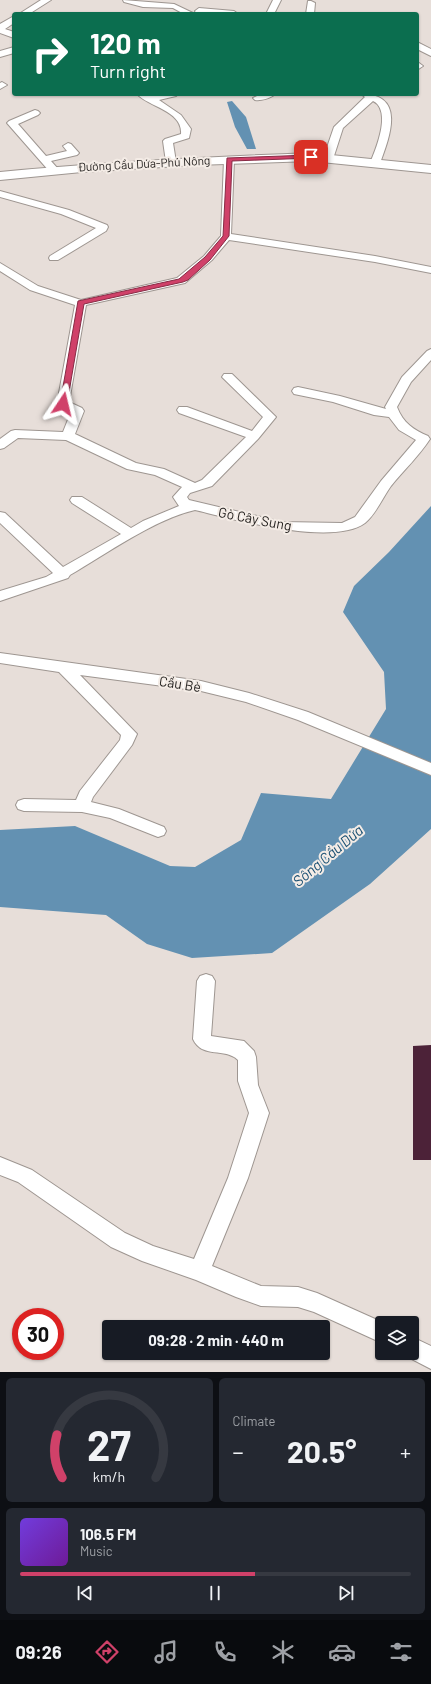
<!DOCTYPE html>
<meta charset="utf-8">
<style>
:root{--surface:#171b24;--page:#242831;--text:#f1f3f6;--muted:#9ea1a6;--line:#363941;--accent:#d04169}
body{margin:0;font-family:Barlow,sans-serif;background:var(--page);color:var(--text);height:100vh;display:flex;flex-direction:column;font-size:15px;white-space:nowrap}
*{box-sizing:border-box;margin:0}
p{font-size:13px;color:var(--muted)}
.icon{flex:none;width:22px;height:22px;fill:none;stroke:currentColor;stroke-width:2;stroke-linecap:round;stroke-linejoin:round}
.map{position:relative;height:1372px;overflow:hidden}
.details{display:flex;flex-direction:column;gap:6px;padding:6px;background:#0d0f14;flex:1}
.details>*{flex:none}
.top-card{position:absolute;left:12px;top:12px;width:407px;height:84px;border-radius:4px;box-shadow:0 1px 3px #0004;background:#0b6e4f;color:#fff;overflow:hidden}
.buttons{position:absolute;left:375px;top:1316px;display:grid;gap:8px}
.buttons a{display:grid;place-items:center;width:44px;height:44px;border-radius:4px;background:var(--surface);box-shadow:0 1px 3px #0004;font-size:20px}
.speed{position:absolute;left:12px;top:1308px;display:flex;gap:8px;font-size:20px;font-weight:700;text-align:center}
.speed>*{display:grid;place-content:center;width:52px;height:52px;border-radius:50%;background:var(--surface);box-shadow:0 1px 3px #0004;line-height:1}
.speed .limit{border:6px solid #d22;background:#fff;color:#111}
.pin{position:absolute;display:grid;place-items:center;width:34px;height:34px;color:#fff;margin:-17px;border-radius:8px;box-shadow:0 2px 6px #0006}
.me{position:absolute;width:44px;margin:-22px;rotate:10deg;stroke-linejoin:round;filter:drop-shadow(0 0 3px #0008)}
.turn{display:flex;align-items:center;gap:14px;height:84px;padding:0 12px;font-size:18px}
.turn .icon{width:52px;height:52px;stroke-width:2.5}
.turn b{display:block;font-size:28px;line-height:34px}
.big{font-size:30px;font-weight:700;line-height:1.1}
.details .tile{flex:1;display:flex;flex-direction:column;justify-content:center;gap:6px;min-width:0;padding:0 14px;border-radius:6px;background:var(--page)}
.details .dial{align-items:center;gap:0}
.dial svg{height:104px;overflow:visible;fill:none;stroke:var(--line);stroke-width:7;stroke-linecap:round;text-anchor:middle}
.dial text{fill:var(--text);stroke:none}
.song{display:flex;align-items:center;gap:12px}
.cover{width:48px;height:48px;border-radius:6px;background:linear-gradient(135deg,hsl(260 70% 55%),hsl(280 70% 35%))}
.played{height:4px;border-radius:2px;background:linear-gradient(90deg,var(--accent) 60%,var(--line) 60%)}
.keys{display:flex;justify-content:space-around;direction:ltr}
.heat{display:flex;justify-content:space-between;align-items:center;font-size:22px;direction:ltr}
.details .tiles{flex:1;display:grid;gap:6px;grid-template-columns:1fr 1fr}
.tile:last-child{grid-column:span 2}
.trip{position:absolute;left:102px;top:1320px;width:228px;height:40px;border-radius:4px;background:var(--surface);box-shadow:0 1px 3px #0004;font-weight:700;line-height:40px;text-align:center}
.tabs{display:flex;height:64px;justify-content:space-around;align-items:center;background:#090b0e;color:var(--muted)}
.tabs .icon{width:28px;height:28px}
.tabs .current{color:var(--accent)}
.tabs b{font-size:18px;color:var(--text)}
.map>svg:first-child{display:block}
</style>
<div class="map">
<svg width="431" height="1372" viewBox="0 0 431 1372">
<rect width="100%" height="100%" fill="#e7ded9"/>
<path fill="#6391b2" d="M232 101 246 117 256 149H247L235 127 227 102Z
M431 506V829L370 884 272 953 192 958 147 944 106 915 0 907V830L75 826 170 866 195 867 241 840 261 793 331 799 386 709 384 672 343 612 354 586 389 552Z"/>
<path fill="#4c2238" d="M431 1045V1160H413V1046Z"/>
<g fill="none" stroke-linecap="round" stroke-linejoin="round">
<g stroke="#9e9691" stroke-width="2">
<path id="minor" d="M41 0H51L29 14H19Z
M123 0 174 4 195 14H184L173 8 143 7 124 2Z
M273 0H281L274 14H266Z
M308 1H311L315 3 314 14H306Z
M199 8 234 11 238 14 196 13 195 11Z
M14 16V23L5 29 14 32V38L0 33V24Z
M417 42 431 49V56L417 49Z
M14 47V53L0 57V51Z
M419 63 423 66 417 70V64Z
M2 82 7 85 0 89V83Z
M137 94H149L152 96 160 94H178L176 96 159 100 181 115 191 129 189 138 173 143 176 162 174 164H168L166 162 163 141 165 139 181 134C183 111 149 107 137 94Z
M261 94H275C271 98 261 101 255 100L253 98Z
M361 94C406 94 390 136 380 163L375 166 370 163C376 149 392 110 373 101L343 128 333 159 331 161H325L323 159 334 127 365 97Z
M35 110 38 111 40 113 38 115 18 124 46 156 67 151 63 146 68 143 71 144 79 153 77 155 51 161 59 170 58 172H50L7 123 9 121Z
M229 157 234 160 231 234 375 256 431 267V273L375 262 229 240 212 260 185 283 86 305 69 402 82 408 84 411 75 434 136 463 164 469 195 483 202 480 246 437 179 413 177 410 179 407H187L252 431 263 417 222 377 224 374H232L276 417 258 439 212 486 190 493 187 497 189 500 282 522 342 523 355 517 381 481 416 440 399 430 389 417 374 415 333 402 294 394 292 391 294 388 298 387 340 396 386 409 385 407 402 377 427 351 431 349V360L411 382 397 407C403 423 414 430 428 436L430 439C419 456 404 470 391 486 383 497 376 514 365 523 332 547 233 519 195 510 155 519 106 554 70 575L68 578 0 601V591L46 577 53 573 0 523V512L5 513 63 567 121 534 72 503 70 500 72 497H82L131 528 143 521 179 506 173 497 182 487 155 475 127 469 66 440 18 438 4 448 0 449V439L11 431 15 430 63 432 71 412 59 407 57 404 75 305 30 290 0 271V263L38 286 81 300 177 278 204 256 221 236 224 160Z
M0 191 69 210 107 225 108 227 106 231 58 260H50L49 258 50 256 96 228 61 214 0 197Z
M0 653 201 681 249 693 308 712 431 763V775L298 720 246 702 201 691 80 675 137 734 132 745 93 797 91 802 119 809 164 827 166 831 164 835 158 837 110 818 82 812 24 811 18 809 16 805 18 801 24 799 76 800 80 791 120 740 121 735 59 672 0 663Z
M206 974 212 976 215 981 211 1036 244 1041 254 1051 256 1057 258 1085 269 1113 248 1178 212 1266 261 1286 298 1287 317 1293 384 1323H382V1343L314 1312 298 1307 261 1306 236 1297 196 1280 142 1261 111 1247 18 1182 0 1175V1157L32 1170 125 1233 153 1246 194 1259 228 1178 249 1113 238 1081V1060C225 1047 202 1059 193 1039L197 981 200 976Z
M412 1337 431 1346V1369L404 1355 403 1353H412Z"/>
</g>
<g stroke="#9e9691" stroke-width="2">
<path id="tertiary" d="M311 153 431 165V173L311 161 195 165 82 172 0 180V172C104 162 207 157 311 153Z"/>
</g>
<use href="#minor" fill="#fff" fill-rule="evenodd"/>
<use href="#tertiary" fill="#fff" fill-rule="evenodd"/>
</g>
<path fill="#d04169" stroke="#872a44" d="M311 155 313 156V158L232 161 229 236 210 260 188 280 183 282 84 304 67 404 63 406 61 405 60 404 78 301 179 279 205 257 223 236 227 158Z"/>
<g text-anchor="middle" stroke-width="4" stroke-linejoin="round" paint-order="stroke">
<g font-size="12" fill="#221f1d" stroke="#f4ece6">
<text transform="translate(144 164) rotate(-3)" y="4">Đường Cầu Dứa-Phú Nông</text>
</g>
<g font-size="14" fill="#221f1d" stroke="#f4ece6">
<text transform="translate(255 519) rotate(11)" y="5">Gò Cây Sung</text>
<text transform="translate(180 684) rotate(9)" y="5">Cầu Bè</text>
</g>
<g font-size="15" font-style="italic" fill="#1a5073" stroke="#f4ece6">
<text transform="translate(328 856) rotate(-40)" y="5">Sông Cầu Dứa</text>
</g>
</g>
</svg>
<div class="buttons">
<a><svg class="icon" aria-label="layers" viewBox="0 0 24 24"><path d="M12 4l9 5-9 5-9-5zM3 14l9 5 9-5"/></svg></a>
</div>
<div class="speed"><div class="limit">30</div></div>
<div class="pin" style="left:311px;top:157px;background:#d93025"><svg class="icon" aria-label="arrive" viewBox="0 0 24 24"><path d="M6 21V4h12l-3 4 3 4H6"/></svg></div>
<svg class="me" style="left:63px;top:404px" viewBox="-20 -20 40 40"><path d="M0-17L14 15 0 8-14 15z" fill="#d04169" stroke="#fff" stroke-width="4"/></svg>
<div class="trip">09:28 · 2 min · 440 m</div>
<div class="top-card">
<div class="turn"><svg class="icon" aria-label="right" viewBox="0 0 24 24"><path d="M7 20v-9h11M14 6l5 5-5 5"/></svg><div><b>120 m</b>Turn right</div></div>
</div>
</div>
<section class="details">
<div class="tiles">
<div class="tile dial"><svg viewBox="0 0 100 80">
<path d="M14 69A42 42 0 1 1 86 69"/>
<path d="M14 69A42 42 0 0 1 10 36" stroke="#d04169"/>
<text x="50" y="56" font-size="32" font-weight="700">27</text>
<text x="50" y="72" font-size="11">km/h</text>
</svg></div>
<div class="tile"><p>Climate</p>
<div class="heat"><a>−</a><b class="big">20.5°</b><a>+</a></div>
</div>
<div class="tile">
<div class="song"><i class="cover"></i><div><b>106.5 FM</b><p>Music</p></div></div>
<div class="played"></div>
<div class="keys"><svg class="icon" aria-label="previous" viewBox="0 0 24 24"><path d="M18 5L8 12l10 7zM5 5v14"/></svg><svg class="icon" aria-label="pause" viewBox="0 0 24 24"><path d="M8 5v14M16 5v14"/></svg><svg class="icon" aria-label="next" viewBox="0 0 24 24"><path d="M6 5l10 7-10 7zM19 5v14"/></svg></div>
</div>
</div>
</section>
<nav class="tabs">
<b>09:26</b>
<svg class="icon current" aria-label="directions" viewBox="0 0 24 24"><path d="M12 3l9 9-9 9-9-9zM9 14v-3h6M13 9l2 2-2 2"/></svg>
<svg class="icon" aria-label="music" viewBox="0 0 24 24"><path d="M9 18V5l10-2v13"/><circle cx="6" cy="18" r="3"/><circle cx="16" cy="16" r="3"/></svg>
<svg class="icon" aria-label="phone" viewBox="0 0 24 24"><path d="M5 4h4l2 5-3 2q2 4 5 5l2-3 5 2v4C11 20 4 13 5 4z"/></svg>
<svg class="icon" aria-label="climate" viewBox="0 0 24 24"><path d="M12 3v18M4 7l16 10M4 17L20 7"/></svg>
<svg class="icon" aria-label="car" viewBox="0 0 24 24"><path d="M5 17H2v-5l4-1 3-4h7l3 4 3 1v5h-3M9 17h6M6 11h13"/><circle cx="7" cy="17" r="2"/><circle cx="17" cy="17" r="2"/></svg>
<svg class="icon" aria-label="filters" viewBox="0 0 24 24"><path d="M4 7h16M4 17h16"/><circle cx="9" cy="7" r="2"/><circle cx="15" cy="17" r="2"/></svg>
</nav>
